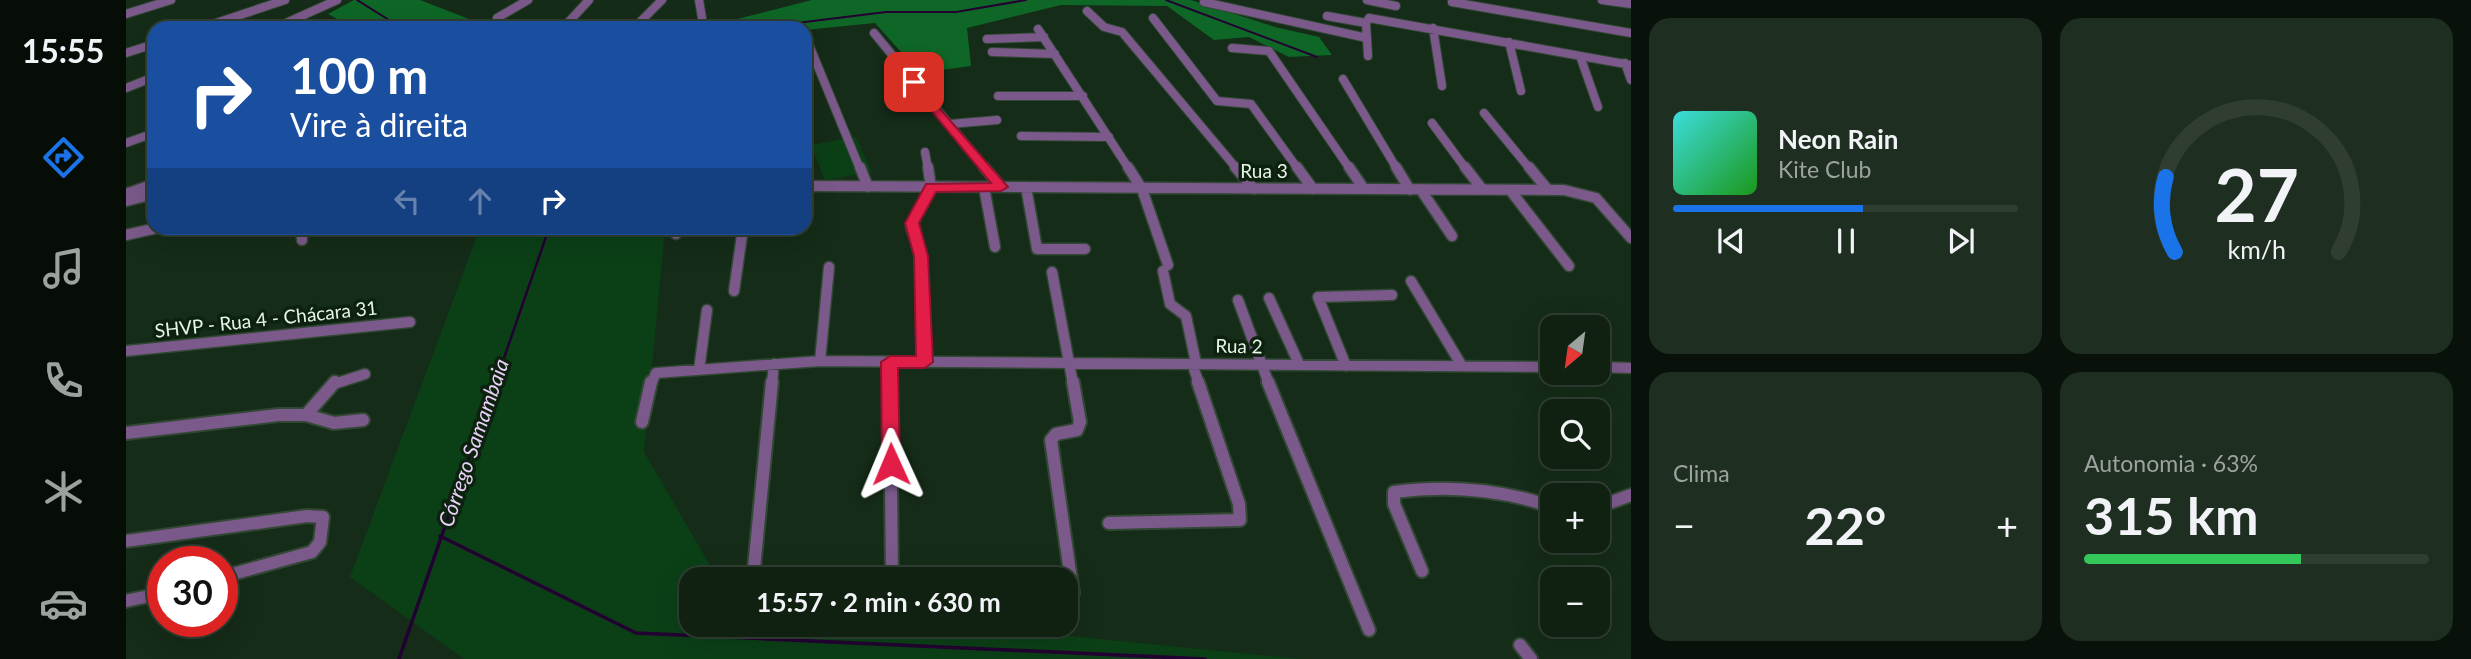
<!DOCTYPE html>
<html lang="pt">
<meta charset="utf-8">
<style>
:root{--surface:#102112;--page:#1e2e20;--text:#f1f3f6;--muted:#9ca39f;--line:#303e32;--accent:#1a73e8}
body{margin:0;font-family:Lato,sans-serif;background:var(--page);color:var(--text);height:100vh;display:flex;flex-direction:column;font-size:26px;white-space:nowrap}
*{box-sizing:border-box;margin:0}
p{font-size:23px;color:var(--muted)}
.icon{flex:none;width:38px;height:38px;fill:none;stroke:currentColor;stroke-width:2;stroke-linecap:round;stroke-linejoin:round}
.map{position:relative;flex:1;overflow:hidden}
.drawer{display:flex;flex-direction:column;gap:18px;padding:18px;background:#09120a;width:840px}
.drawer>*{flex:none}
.hud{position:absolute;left:21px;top:21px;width:665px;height:214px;border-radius:21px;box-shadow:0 7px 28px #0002,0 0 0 2px var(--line);background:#1a4fa0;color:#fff;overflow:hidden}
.needle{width:46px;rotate:209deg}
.buttons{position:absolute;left:1414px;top:315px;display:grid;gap:14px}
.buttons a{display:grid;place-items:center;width:70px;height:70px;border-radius:14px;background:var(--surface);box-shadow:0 7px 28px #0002,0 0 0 2px var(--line);font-size:35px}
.speed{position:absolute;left:21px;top:546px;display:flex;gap:14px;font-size:35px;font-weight:700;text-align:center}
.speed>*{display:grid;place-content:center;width:91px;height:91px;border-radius:50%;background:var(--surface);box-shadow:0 7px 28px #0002,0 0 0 2px var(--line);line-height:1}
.speed .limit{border:10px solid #d22;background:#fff;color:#111}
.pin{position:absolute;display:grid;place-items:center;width:60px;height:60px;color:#fff;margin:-30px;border-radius:14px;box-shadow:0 4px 10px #0006}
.me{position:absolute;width:77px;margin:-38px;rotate:359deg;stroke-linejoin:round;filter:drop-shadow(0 0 5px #0008)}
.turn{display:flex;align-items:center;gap:24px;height:147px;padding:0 28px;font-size:32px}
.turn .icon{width:91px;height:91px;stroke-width:2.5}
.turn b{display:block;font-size:49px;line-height:60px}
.lanes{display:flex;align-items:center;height:66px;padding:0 28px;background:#0003;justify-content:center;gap:35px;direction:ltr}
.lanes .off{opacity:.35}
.big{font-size:52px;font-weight:700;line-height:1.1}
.drawer .card{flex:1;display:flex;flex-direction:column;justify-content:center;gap:10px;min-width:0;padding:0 24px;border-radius:21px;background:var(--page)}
.drawer .dial{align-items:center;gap:0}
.dial svg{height:182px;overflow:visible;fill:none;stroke:var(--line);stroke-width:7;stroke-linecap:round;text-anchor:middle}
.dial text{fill:var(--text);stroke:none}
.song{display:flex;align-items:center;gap:21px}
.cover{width:84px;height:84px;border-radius:10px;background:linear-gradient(135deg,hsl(180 70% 55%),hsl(120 70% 35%))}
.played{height:7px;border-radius:4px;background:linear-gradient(90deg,var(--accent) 55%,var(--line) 55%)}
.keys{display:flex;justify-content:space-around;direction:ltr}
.heat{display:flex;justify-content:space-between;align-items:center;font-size:38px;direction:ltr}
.charge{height:10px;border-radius:5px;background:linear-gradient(90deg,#34c759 63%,var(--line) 0)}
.drawer .tiles{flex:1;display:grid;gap:18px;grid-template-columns:repeat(2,1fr)}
.trip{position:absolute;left:553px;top:567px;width:399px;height:70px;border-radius:21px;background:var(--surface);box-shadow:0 7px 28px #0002,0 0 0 2px var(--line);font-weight:700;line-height:70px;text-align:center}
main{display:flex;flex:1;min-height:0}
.menu{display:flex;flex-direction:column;width:126px;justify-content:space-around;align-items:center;background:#060d07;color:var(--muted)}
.menu .icon{width:49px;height:49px}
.menu .active{color:var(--accent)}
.menu b{font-size:32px;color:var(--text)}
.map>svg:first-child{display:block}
</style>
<main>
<nav class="menu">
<b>15:55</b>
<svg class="icon active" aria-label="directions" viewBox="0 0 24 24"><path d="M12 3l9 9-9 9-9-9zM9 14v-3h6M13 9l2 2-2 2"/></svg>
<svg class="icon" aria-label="music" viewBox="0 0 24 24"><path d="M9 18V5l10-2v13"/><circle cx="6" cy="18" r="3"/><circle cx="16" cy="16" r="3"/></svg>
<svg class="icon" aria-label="phone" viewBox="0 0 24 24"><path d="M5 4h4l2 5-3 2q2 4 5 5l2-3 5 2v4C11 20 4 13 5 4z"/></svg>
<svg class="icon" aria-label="climate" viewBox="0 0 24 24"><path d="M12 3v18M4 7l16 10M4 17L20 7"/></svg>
<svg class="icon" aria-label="car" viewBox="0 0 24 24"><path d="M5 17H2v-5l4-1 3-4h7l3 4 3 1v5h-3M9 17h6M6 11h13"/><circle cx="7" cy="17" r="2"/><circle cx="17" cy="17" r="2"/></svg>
</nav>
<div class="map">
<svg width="1505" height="659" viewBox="0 0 1505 659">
<rect width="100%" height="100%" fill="#152c18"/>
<path fill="#0b4017" d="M730 137 746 172 699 180 685 145Z
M354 228H539L518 452 592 579H565V625H832L1174 659H338L224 577Z"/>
<path fill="#0e6726" d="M228 0H294L366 28H228L202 14Z
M686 0H1065L1149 27 1193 37 1206 55 1163 57 1123 37 1088 40 1041 6 935 5 841 28 845 66 794 73 749 23 679 30 504 28 533 20 603 21Z"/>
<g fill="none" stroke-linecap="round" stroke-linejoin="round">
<path stroke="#230032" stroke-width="2" d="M231 0 271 25 285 28
M1040 0 1191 57
M630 28 760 12H830L900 0"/>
<path stroke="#230032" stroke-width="2.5" d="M369 384 423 228"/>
<path stroke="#230032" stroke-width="3.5" d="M314 536 510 633 1079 659
M273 659 369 382"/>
<g stroke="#324835" stroke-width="10">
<path id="minor-far2" d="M573 0 576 18
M1241 0 1270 6
M1476 0 1505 4
M1078 2 1241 38
M1326 2 1505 33
M961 11 978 27 996 32 1111 169
M0 14 45 0
M1201 16 1240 23
M371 18 402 0
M1027 18 1091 101 1125 104 1172 169
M510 26 536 0
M75 28 159 0
M149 28 211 0
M437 28 463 0
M1307 28 1316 86
M912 29 1003 169
M748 33 860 169
M679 35 734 169
M861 39 918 37
M1383 42 1395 91
M1106 48 1143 51 1224 169
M866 52 929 54
M0 53 28 44
M1242 56 1240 23 1243 18 1505 65
M1454 56 1472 107
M1499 63 1505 80
M1217 79 1271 169
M0 88 28 77
M872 96H957
M1358 113 1404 169
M1306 123 1340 169
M824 124 871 120
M895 136 983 137
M0 143 28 133
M799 152 802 169"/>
</g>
<g stroke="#324835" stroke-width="13">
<path id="minor-far1" d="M734 167 742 187
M858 167 875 187
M1002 167 1016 189 1042 265
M1109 167 1128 189
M1171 167 1187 189
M1223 167 1238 189
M1270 167 1284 190
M1339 167 1356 189
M1403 167 1422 190
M679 186 1438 190 1470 198 1505 238
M858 187 869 247
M900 187 911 249H959
M1295 190 1326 236
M1384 190 1443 266
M0 194 28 184
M0 201 28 194
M175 228 176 240
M550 228V234
M0 235 31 228
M1037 271 1044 304 1060 316 1070 363
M926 272 947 384
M1285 281 1336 366
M608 291 617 228
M1143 298 1173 364
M1112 300 1143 384
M0 351 284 322
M694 361 703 267
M764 362V384
M799 362 795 256 785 227 805 187 802 167
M1066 363 1073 384
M1220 366 1192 297 1266 295
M1472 367 1505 368
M573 370 581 310
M208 384 239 374
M525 384 530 373 694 361 1426 367
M646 384 648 364"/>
</g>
<g stroke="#324835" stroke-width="16">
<path id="minor" d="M764 382 766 579
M947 382 954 422 951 430 930 434 925 440 947 593
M1142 382 1243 630
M180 415 209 382
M516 422 525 382
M0 433 152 415H180L208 423 237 420
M1472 507 1505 495
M983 523 1114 520 1113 504 1072 382
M0 541 181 516 197 517 194 542 186 552 96 577
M1296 571 1268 504V492C1322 485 1375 489 1426 507
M627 579 646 382
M0 601 37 593
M1394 645 1405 659"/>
</g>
<use href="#minor-far2" stroke="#7b5a8b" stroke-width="8"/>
<use href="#minor-far1" stroke="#7b5a8b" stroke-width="10"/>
<use href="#minor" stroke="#7b5a8b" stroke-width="12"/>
</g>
<path fill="#e11d48" stroke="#92132f" stroke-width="2" d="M788 79 882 187 875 191 810 192 793 223 802 256 807 362 799 368H772L774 464 772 470H759L756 464 755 362 764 356H790L788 256 779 223 800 184 865 183 784 85V80Z"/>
<g text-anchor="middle" stroke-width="7" stroke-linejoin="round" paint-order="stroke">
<g font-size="19" fill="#e7f5e7" stroke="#0c220f">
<text x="1138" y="178">Rua 3</text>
<text transform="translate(140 319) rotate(-6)" y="7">SHVP - Rua 4 - Chácara 31</text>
<text transform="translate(1113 346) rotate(1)" y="7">Rua 2</text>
</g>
<g font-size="21" font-style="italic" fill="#ebd0fa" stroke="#0c220f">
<text transform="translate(348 443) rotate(-71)" y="7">Córrego Samambaia</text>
</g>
</g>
</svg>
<div class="buttons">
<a><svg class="needle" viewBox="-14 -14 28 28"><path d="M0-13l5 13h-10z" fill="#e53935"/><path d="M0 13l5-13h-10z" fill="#9ca39f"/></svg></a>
<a><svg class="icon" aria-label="search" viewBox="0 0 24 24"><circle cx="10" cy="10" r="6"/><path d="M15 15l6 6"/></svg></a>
<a>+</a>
<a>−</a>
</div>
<div class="speed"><div class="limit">30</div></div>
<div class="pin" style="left:788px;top:82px;background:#d93025"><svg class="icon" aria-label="arrive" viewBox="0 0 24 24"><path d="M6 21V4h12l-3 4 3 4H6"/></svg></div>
<svg class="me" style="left:765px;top:464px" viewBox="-20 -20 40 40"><path d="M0-17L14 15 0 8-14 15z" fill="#e11d48" stroke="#fff" stroke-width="4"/></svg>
<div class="trip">15:57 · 2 min · 630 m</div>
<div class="hud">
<div class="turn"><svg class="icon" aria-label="right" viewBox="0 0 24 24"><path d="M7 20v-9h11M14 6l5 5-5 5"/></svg><div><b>100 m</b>Vire à direita</div></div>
<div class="lanes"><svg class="icon off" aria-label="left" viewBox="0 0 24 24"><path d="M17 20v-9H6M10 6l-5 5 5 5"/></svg><svg class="icon off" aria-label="ahead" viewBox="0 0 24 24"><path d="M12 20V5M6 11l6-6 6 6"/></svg><svg class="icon" aria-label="right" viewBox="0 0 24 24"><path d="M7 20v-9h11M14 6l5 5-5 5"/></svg></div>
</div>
</div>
<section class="drawer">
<div class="tiles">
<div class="card">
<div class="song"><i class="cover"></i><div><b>Neon Rain</b><p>Kite Club</p></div></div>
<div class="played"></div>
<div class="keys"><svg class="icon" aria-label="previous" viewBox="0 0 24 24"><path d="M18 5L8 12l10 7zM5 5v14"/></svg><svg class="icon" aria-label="pause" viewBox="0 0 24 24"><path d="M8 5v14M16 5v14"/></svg><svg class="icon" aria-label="next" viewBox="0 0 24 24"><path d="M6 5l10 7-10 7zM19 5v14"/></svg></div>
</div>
<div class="card dial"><svg viewBox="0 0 100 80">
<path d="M14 69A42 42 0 1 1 86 69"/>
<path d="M14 69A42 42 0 0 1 10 36" stroke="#1a73e8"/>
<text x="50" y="56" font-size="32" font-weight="700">27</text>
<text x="50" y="72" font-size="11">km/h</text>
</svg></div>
<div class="card"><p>Clima</p>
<div class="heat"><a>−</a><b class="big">22°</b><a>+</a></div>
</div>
<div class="card"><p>Autonomia · 63%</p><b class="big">315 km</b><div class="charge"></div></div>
</div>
</section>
</main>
